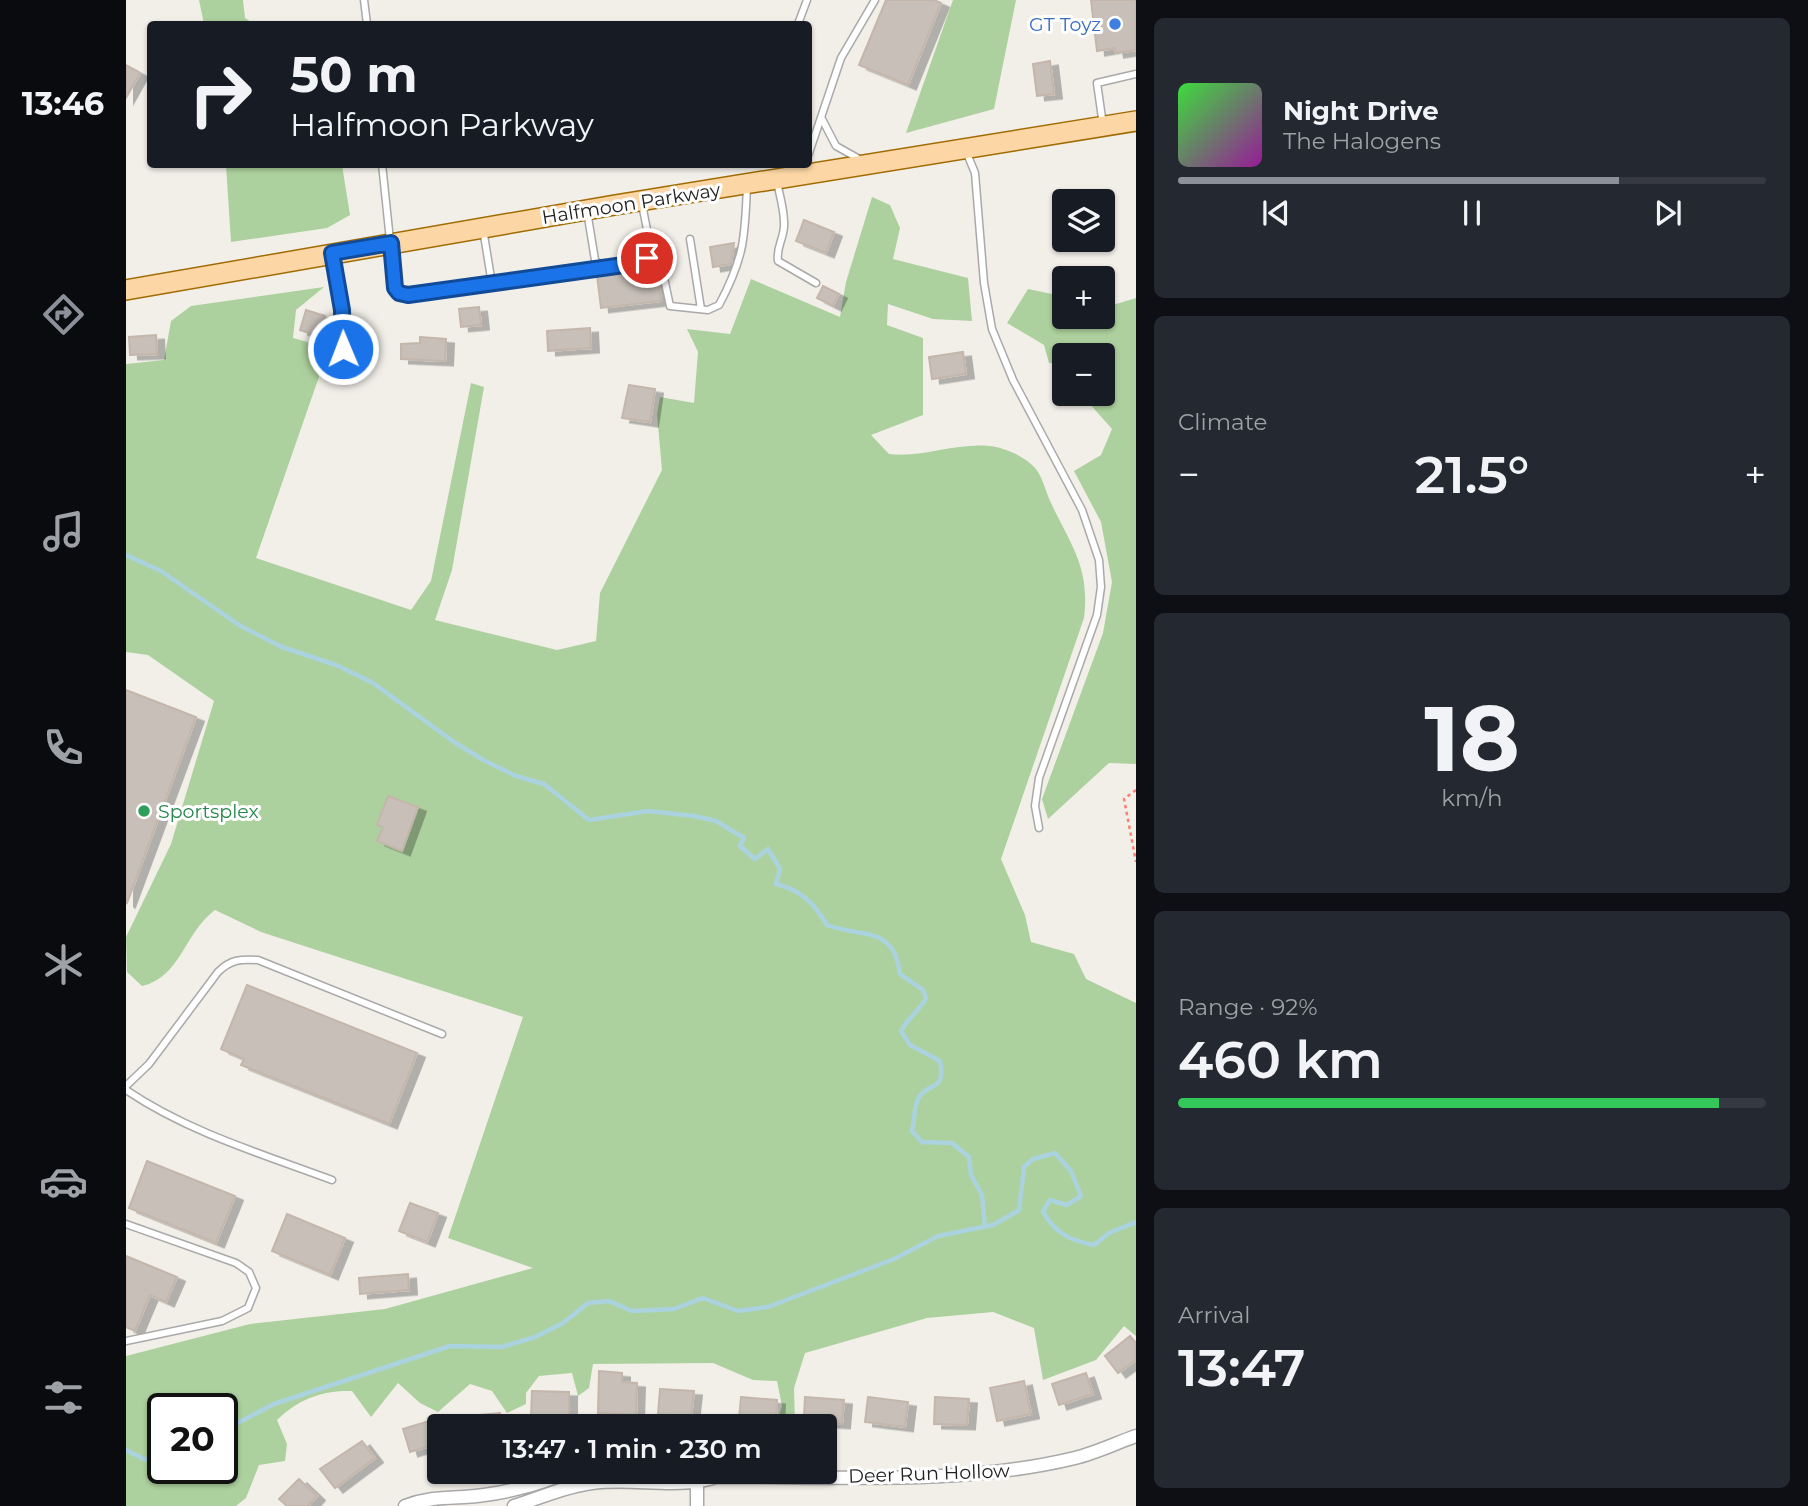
<!DOCTYPE html>
<meta charset="utf-8">
<style>
:root{--surface:#171b24;--page:#242831;--text:#f1f3f6;--muted:#9ea1a6;--line:#363941;--accent:#8c9099}
body{margin:0;font-family:Montserrat,sans-serif;background:var(--page);color:var(--text);height:100vh;display:flex;flex-direction:column;font-size:26px;white-space:nowrap}
*{box-sizing:border-box;margin:0}
p{font-size:23px;color:var(--muted)}
.icon{flex:none;width:38px;height:38px;fill:none;stroke:currentColor;stroke-width:2;stroke-linecap:round;stroke-linejoin:round}
.map{position:relative;flex:1;overflow:hidden}
.drawer{display:flex;flex-direction:column;gap:18px;padding:18px;background:#0d0f14;width:672px}
.drawer>*{flex:none}
.top-card{position:absolute;left:21px;top:21px;width:665px;height:147px;border-radius:7px;box-shadow:0 2px 5px #0004;background:#171b24;color:var(--text);overflow:hidden}
.buttons{position:absolute;left:926px;top:189px;display:grid;gap:14px}
.buttons a{display:grid;place-items:center;width:63px;height:63px;border-radius:7px;background:var(--surface);box-shadow:0 2px 5px #0004;font-size:35px}
.speed{position:absolute;left:21px;top:1393px;display:flex;gap:14px;font-size:35px;font-weight:700;text-align:center}
.speed>*{display:grid;place-content:center;width:91px;height:91px;border-radius:50%;background:var(--surface);box-shadow:0 2px 5px #0004;line-height:1}
.speed .limit{border:4px solid #111;border-radius:10px;background:#fff;color:#111}
.pin{position:absolute;display:grid;place-items:center;width:60px;height:60px;color:#fff;margin:-30px;border:4px solid #fff;border-radius:50%;box-shadow:0 2px 7px #0007}
.me{position:absolute;width:77px;margin:-38px;rotate:359deg;stroke-linejoin:round;filter:drop-shadow(0 0 5px #0008)}
.turn{display:flex;align-items:center;gap:24px;height:147px;padding:0 28px;font-size:32px}
.turn .icon{width:91px;height:91px;stroke-width:2.5}
.turn b{display:block;font-size:49px;line-height:60px}
.big{font-size:52px;font-weight:600;line-height:1.1}
.drawer .card{flex:1;display:flex;flex-direction:column;justify-content:center;gap:10px;min-width:0;padding:0 24px;border-radius:10px;background:var(--page)}
.drawer .dial{align-items:center;gap:0}
.dial b{font-size:91px;line-height:1}
.song{display:flex;align-items:center;gap:21px}
.cover{width:84px;height:84px;border-radius:10px;background:linear-gradient(135deg,hsl(120 70% 55%),hsl(300 70% 35%))}
.played{height:7px;border-radius:4px;background:linear-gradient(90deg,var(--accent) 75%,var(--line) 75%)}
.keys{display:flex;justify-content:space-around;direction:ltr}
.heat{display:flex;justify-content:space-between;align-items:center;font-size:38px;direction:ltr}
.charge{height:10px;border-radius:5px;background:linear-gradient(90deg,#34c759 92%,var(--line) 0)}
.trip{position:absolute;left:301px;top:1414px;width:410px;height:70px;border-radius:7px;background:var(--surface);box-shadow:0 2px 5px #0004;font-weight:600;line-height:70px;text-align:center}
main{display:flex;flex:1;min-height:0}
.dock{display:flex;flex-direction:column;width:126px;justify-content:space-around;align-items:center;background:#090b0e;color:var(--muted)}
.dock .icon{width:49px;height:49px}
.dock .current{color:var(--accent)}
.dock b{font-size:32px;color:var(--text)}
.map>svg:first-child{display:block}
</style>
<main>
<nav class="dock">
<b>13:46</b>
<svg class="icon current" aria-label="directions" viewBox="0 0 24 24"><path d="M12 3l9 9-9 9-9-9zM9 14v-3h6M13 9l2 2-2 2"/></svg>
<svg class="icon" aria-label="music" viewBox="0 0 24 24"><path d="M9 18V5l10-2v13"/><circle cx="6" cy="18" r="3"/><circle cx="16" cy="16" r="3"/></svg>
<svg class="icon" aria-label="phone" viewBox="0 0 24 24"><path d="M5 4h4l2 5-3 2q2 4 5 5l2-3 5 2v4C11 20 4 13 5 4z"/></svg>
<svg class="icon" aria-label="climate" viewBox="0 0 24 24"><path d="M12 3v18M4 7l16 10M4 17L20 7"/></svg>
<svg class="icon" aria-label="car" viewBox="0 0 24 24"><path d="M5 17H2v-5l4-1 3-4h7l3 4 3 1v5h-3M9 17h6M6 11h13"/><circle cx="7" cy="17" r="2"/><circle cx="17" cy="17" r="2"/></svg>
<svg class="icon" aria-label="filters" viewBox="0 0 24 24"><path d="M4 7h16M4 17h16"/><circle cx="9" cy="7" r="2"/><circle cx="15" cy="17" r="2"/></svg>
</nav>
<div class="map">
<svg width="1010" height="1506" viewBox="0 0 1010 1506">
<defs>
<filter id="shadow"><feDropShadow dx="8" dy="4.5" stdDeviation="0" flood-color="#0004"/></filter>
</defs>
<rect width="100%" height="100%" fill="#f2efe9"/>
<path fill="#add19e" fill-rule="evenodd" d="M73 0H117L119 18 128 24H78Z
M827 0H890L868 109 780 133Z
M100 165H216L224 215 201 228 105 242Z
M746 197 764 205 774 228 767 259 842 278 846 321 807 319 762 304 761 325 797 338V415L745 435 763 454C797 458 828 443 863 446 878 447 900 457 910 469 917 478 920 493 925 503 946 547 964 568 958 618L875 859 899 915 905 942 948 954 960 979 1010 1003V1336L998 1326 970 1360 917 1380 908 1328 867 1312 801 1318 679 1353 668 1388 669 1426H650L656 1406 651 1381 627 1380 587 1363 467 1364 463 1388 452 1396 446 1373 413 1376 400 1393V1404L381 1413 366 1391 344 1384 312 1412 294 1403 272 1383 245 1417 226 1391C196 1390 173 1399 151 1420L161 1444 159 1461 133 1465 120 1498 110 1506H0V1356L124 1324 259 1309 407 1268 322 1238 397 1017 135 932 89 910C58 933 55 977 16 986L1 972 0 937 45 844 88 701 22 655 0 652V364L38 360 45 321 65 306 198 287 170 310 167 338 203 348 130 558 285 610 305 581 345 383 358 387 326 570 309 620 431 650 470 641 474 593 536 470 531 414 534 397 568 403 572 352 561 329 604 334 625 279 714 317 720 282ZM37 1409H96V1468H37Z
M902 289 931 295 938 301V317H976L977 308 1010 298V764L983 763 922 819 916 799 977 633 986 582 975 522 948 471 975 455 986 429 963 403 964 394H976V355H938V365L923 363 918 345 881 323Z"/>
<g fill="none" stroke-linecap="round" stroke-linejoin="round">
<path stroke="#aad3df" stroke-width="4.5" d="M0 555 35 571 113 625 156 647 210 665 247 683 328 742 359 761 390 776 418 784 463 820 522 811 568 816 590 821 618 838 614 846 629 859 642 849 654 869 650 884C675 890 688 903 701 925 736 938 768 925 774 974L797 990 800 998C793 1012 782 1017 775 1031L784 1045 814 1061C821 1095 798 1080 791 1102 788 1111 788 1122 786 1131L796 1142 826 1143 843 1157 845 1175 856 1195 859 1227
M96 1431 148 1404 324 1346 376 1347 409 1337 437 1323 462 1303 483 1301 506 1311 548 1309 577 1298 612 1311 642 1307 768 1259 812 1236 867 1225 893 1210 898 1167 907 1159 929 1153 945 1171 955 1196 941 1205 924 1200 917 1211C927 1232 945 1241 968 1245L983 1233 1010 1222
M0 1450 18 1459 37 1461"/>
</g>
<path fill="#c7bfb8" stroke="#c4b6ab" stroke-width="2" filter="url(#shadow)" d="M760 0H808L815 3 782 85 733 65Z
M965 0H1010V50L990 53 989 48 971 51Z
M924 61 928 94 911 96 907 64Z
M0 65 14 73 0 98Z
M678 220 708 232 700 253 670 241Z
M608 243 605 264 587 267 584 247Z
M530 267 535 301 475 308 471 275Z
M697 286 713 294 707 306 691 298Z
M353 307 355 325 335 327 333 309Z
M180 310 199 316 192 336 174 330Z
M464 328 465 348 422 351 421 331Z
M30 335 31 354 4 355 3 337Z
M294 337 320 339 319 361 275 359V344L294 343Z
M837 352 840 374 806 379 803 357Z
M503 385 529 389 524 422 496 418Z
M0 690 70 717 1 903 0 902Z
M262 796 292 807 276 851 251 841 257 827 251 825Z
M121 985 291 1053 263 1124 115 1065 118 1059 95 1049Z
M21 1161 109 1196 90 1243 3 1208Z
M284 1203 312 1213 301 1242 273 1231Z
M161 1214 219 1238 204 1275 146 1251Z
M0 1256 51 1277 40 1302 24 1295 9 1331 0 1327Z
M282 1274 283 1290 234 1294 233 1278Z
M1004 1336 1010 1343V1360L992 1373 979 1356Z
M473 1371 496 1373V1382L511 1383 510 1415 472 1413Z
M960 1373 967 1394 933 1405 926 1384Z
M898 1381 905 1414 871 1421 864 1388Z
M534 1389 568 1391 565 1417 532 1414Z
M406 1391 443 1392V1417H405Z
M615 1397 651 1400 650 1421 613 1419Z
M679 1397 718 1400 716 1424 703 1423V1419L678 1417Z
M742 1397 782 1402 779 1427 739 1422Z
M809 1397 843 1399 841 1425 808 1424Z
M374 1413 376 1426H344L343 1416Z
M313 1418V1443L284 1452 277 1429Z
M236 1441 249 1458 209 1488 194 1469Z
M173 1479 191 1496 182 1506H161L153 1499Z"/>
<g fill="none" stroke-linecap="round" stroke-linejoin="round">
<g stroke="#a9a9a9" stroke-width="9">
<path id="service" d="M238 0 241 24
M672 24 681 0
M696 119 710 146 735 160
M977 125 971 83 1010 74
M840 151 849 173 858 283 866 329 887 380 956 510 973 560 975 587 971 615 913 778 909 806 913 828
M682 156 715 58 749 0
M256 164 269 288 273 293 282 294 366 284
M651 182C654 197 659 212 658 227 657 240 650 248 652 261L690 283
M461 211 469 260 478 268 512 263 521 258 524 245 516 204
M357 229 366 284 478 268
M564 239 575 309
M524 245 535 264 544 306 582 310 593 305C618 258 619 239 621 186
M207 258 217 325 214 363
M0 1086 23 1064 92 972C105 959 115 959 132 960L316 1034
M0 1090C62 1132 136 1154 206 1180
M0 1224 110 1263 123 1272 130 1288 122 1308 96 1321 0 1341"/>
</g>
<g stroke="#a9a9a9" stroke-width="15">
<path id="minor" d="M571 1472V1506
M279 1506C300 1498 316 1498 338 1497 371 1495 411 1486 440 1472
M388 1506C414 1498 440 1486 466 1483 508 1477 549 1490 590 1477 709 1476 833 1486 949 1458 970 1453 990 1443 1010 1436"/>
</g>
<g stroke="#a06b00" stroke-width="22">
<path id="primary" d="M0 290 489 205 1010 121"/>
</g>
<path stroke="#fa8072" stroke-width="2.5" stroke-dasharray="3.5 3.5" stroke-linecap="butt" d="M1010 790 998 799 1010 862"/>
<use href="#service" stroke="#fff" stroke-width="6"/>
<use href="#minor" stroke="#fff" stroke-width="12"/>
<use href="#primary" stroke="#fcd6a4" stroke-width="19"/>
</g>
<g fill="none" stroke-linecap="round" stroke-linejoin="round">
<g stroke="#114b97" stroke-width="18">
<path id="route" d="M217 349 216 310 206 253 265 243 269 288 273 293 282 295 512 263 521 258"/>
</g>
<use href="#route" stroke="#1a73e8" stroke-width="12"/>
</g>
<circle fill="#3f7fe0" stroke="#fff" stroke-width="2.5" cx="989" cy="24" r="7"/>
<circle fill="#2e9e5b" stroke="#fff" stroke-width="2.5" cx="18" cy="811" r="7"/>
<g text-anchor="middle" stroke-width="6" stroke-linejoin="round" paint-order="stroke">
<g font-size="19" fill="#366cbe" stroke="#fff" text-anchor="end">
<text x="975" y="31">GT Toyz</text>
</g>
<g font-size="19" fill="#222" stroke="#fff">
<text transform="translate(505 203) rotate(-9)" y="7">Halfmoon Parkway</text>
<text transform="translate(803 1473) rotate(-2)" y="7">Deer Run Hollow</text>
</g>
<g font-size="19" fill="#27864d" stroke="#fff" text-anchor="start">
<text x="32" y="818">Sportsplex</text>
</g>
</g>
</svg>
<div class="buttons">
<a><svg class="icon" aria-label="layers" viewBox="0 0 24 24"><path d="M12 4l9 5-9 5-9-5zM3 14l9 5 9-5"/></svg></a>
<a>+</a>
<a>−</a>
</div>
<div class="speed"><div class="limit">20</div></div>
<div class="pin" style="left:521px;top:258px;background:#d93025"><svg class="icon" aria-label="arrive" viewBox="0 0 24 24"><path d="M6 21V4h12l-3 4 3 4H6"/></svg></div>
<svg class="me" style="left:217px;top:349px" viewBox="-20 -20 40 40"><circle r="17" fill="#1a73e8" stroke="#fff" stroke-width="3"/><path d="M0-11L8 9 0 5-8 9z" fill="#fff"/></svg>
<div class="trip">13:47 · 1 min · 230 m</div>
<div class="top-card">
<div class="turn"><svg class="icon" aria-label="right" viewBox="0 0 24 24"><path d="M7 20v-9h11M14 6l5 5-5 5"/></svg><div><b>50 m</b>Halfmoon Parkway</div></div>
</div>
</div>
<section class="drawer">
<div class="card">
<div class="song"><i class="cover"></i><div><b>Night Drive</b><p>The Halogens</p></div></div>
<div class="played"></div>
<div class="keys"><svg class="icon" aria-label="previous" viewBox="0 0 24 24"><path d="M18 5L8 12l10 7zM5 5v14"/></svg><svg class="icon" aria-label="pause" viewBox="0 0 24 24"><path d="M8 5v14M16 5v14"/></svg><svg class="icon" aria-label="next" viewBox="0 0 24 24"><path d="M6 5l10 7-10 7zM19 5v14"/></svg></div>
</div>
<div class="card"><p>Climate</p>
<div class="heat"><a>−</a><b class="big">21.5°</b><a>+</a></div>
</div>
<div class="card dial"><b>18</b><p>km/h</p></div>
<div class="card"><p>Range · 92%</p><b class="big">460 km</b><div class="charge"></div></div>
<div class="card"><p>Arrival</p><b class="big">13:47</b></div>
</section>
</main>
